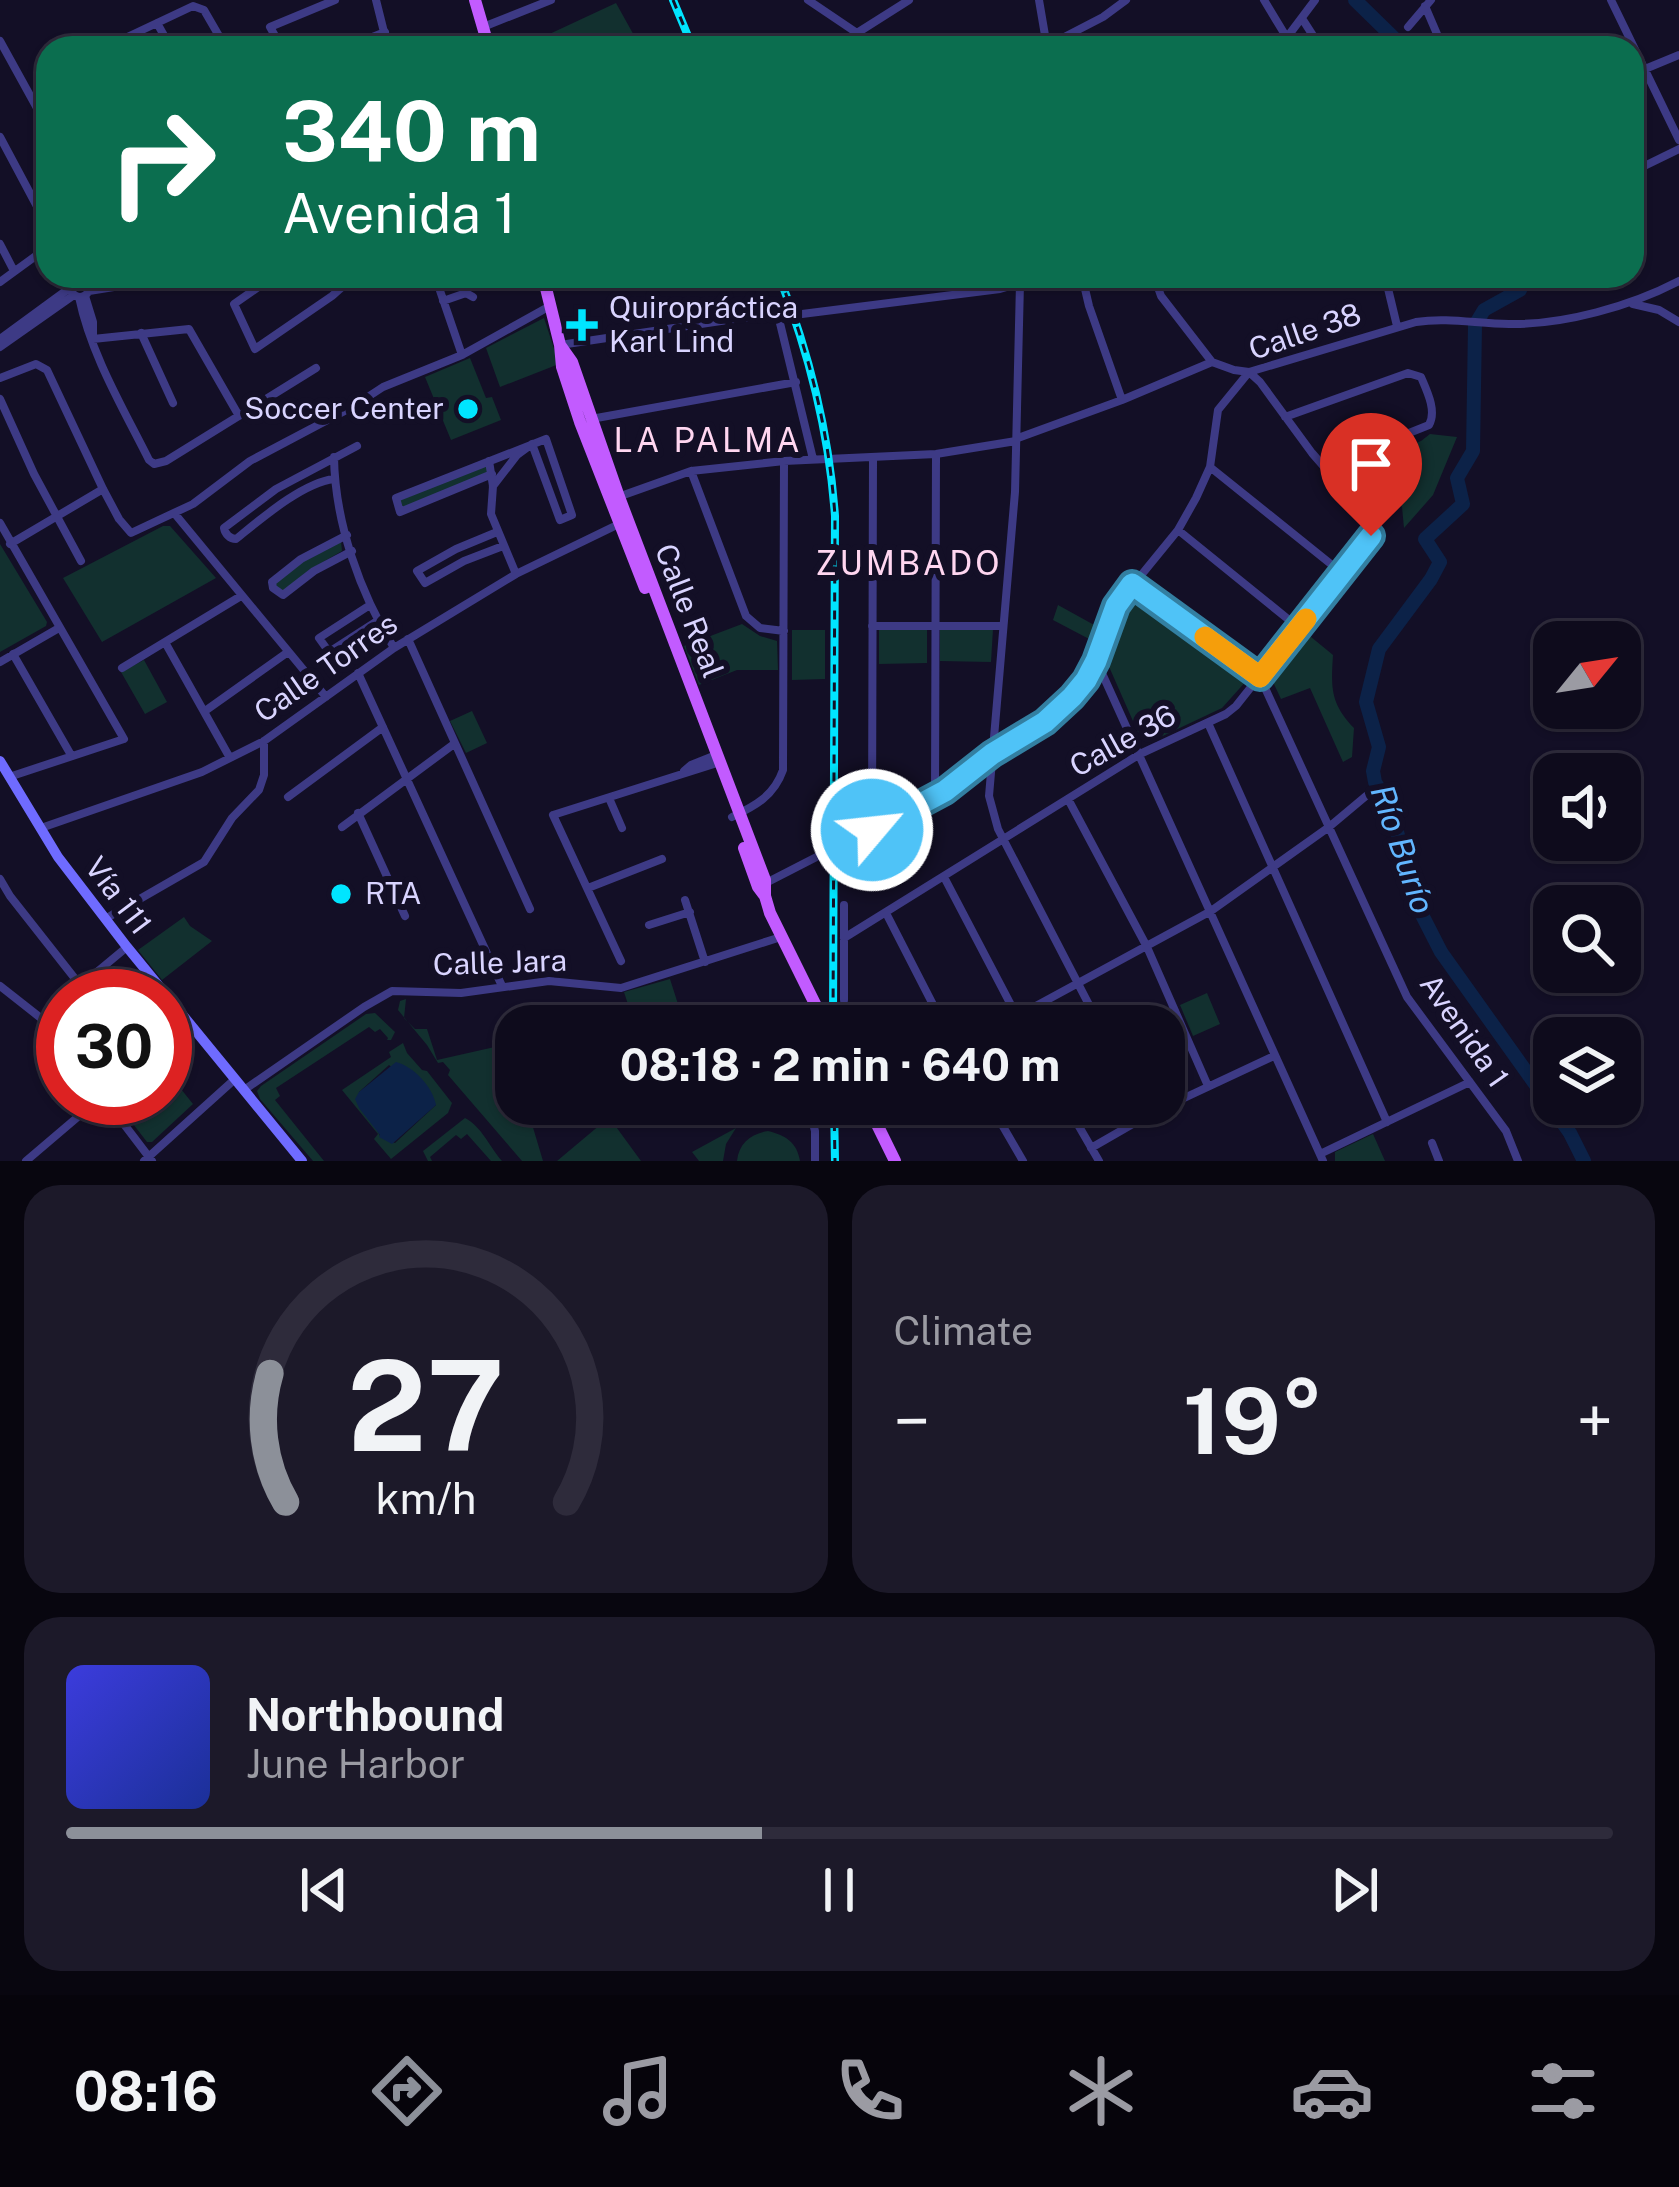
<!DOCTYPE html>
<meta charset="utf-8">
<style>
:root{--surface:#0e0b1c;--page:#1c1929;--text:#f1f3f6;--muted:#9b9ba3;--line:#2e2b3b;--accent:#8c9099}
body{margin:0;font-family:"Public Sans",sans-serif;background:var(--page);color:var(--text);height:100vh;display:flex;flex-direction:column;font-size:45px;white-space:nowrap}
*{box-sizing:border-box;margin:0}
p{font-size:39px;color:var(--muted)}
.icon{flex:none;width:66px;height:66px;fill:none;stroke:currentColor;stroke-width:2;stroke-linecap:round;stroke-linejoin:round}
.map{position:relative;height:1161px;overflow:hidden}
.drawer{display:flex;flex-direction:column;gap:24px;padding:24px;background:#08060f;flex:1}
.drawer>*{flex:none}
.top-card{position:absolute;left:36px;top:36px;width:1608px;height:252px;border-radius:36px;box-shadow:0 3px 9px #0004,0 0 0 3px var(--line);background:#0b6e4f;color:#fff;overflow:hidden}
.needle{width:78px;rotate:60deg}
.controls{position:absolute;left:1533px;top:621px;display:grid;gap:24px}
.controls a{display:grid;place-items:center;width:108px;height:108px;border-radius:24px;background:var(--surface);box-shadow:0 3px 9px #0004,0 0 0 3px var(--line);font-size:60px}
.speed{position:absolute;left:36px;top:969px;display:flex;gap:24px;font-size:60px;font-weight:700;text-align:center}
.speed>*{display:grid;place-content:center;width:156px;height:156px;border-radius:50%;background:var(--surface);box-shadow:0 3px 9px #0004,0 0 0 3px var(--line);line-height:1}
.speed .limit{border:18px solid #d22;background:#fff;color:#111}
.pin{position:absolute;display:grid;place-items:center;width:102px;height:102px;color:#fff;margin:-123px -51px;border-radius:50% 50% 50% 0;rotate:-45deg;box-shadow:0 0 12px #0007}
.pin .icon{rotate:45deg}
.me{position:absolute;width:132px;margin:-66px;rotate:62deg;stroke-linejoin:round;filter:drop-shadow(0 0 9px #0008)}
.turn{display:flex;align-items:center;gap:42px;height:252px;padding:0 48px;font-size:54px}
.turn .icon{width:156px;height:156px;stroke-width:2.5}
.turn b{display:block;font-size:84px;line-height:102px}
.big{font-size:90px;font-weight:700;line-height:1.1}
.drawer .widget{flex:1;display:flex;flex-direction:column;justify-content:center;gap:18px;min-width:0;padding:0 42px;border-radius:36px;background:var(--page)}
.drawer .dial{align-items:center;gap:0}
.dial svg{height:312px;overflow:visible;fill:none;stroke:var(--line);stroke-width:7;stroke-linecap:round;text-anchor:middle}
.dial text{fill:var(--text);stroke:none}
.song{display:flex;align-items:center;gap:36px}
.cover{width:144px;height:144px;border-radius:18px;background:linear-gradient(135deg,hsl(240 70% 55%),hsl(230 70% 35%))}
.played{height:12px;border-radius:6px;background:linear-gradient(90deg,var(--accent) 45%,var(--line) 45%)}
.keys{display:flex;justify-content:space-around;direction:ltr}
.heat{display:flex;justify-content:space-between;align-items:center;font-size:66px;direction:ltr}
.drawer .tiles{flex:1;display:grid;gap:24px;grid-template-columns:1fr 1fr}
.widget:last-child{grid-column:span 2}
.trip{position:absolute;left:495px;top:1005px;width:690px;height:120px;border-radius:36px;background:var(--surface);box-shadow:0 3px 9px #0004,0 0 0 3px var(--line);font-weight:700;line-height:120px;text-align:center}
.tab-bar{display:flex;height:192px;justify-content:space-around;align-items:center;background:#06040b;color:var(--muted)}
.tab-bar .icon{width:84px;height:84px}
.tab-bar .active{color:var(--accent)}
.tab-bar b{font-size:54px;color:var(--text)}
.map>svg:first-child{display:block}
</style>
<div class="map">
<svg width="1679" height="1161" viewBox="0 0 1679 1161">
<rect width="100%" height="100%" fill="#130f26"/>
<path fill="#12302f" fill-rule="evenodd" d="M616 3 641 48H548L543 37Z
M544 318 559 364 500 387 486 348Z
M470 358 486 398 492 397 501 420 451 440 425 377Z
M1430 434 1457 437 1433 495 1404 528 1402 507 1366 463 1421 441Z
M487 465V474L403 508 400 500Z
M163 526H170L216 578 102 642 63 578Z
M341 541 342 551 309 570 283 591H278L274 582 303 560Z
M0 544 47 622 46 626 0 652Z
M1131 592H1135L1248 679 1222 708 1150 742H1146L1140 737 1103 653 1115 615Z
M1058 605 1096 626 1091 640 1053 620Z
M742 624 760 636 777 641 778 670H737L699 685 684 646Z
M940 629H993L991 662 940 661Z
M792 630H825V679L792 680Z
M879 630H927V663L879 664Z
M1305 632 1333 655C1331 687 1330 703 1354 728L1352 757 1343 762 1310 688 1281 699 1273 682 1274 675Z
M144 660 167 702 145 714 121 672Z
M472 711 487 743 466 753 450 721Z
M184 917 190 926 212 941 162 980 138 950Z
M670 979 685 1026H635L624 992Z
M1207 993 1220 1024 1193 1036 1180 1005Z
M406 999 404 1018 415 1029H427L437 1060 508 1044 516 1071V1104H526L543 1161H522L448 1075 450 1070 443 1062 438 1063 427 1045 398 1010 400 1001Z
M375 1013 395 1032 391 1040H387L388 1038 380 1029 375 1032 369 1027 276 1088 280 1096 275 1100 324 1161H313L260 1099 257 1091 261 1086 366 1014Z
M403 1043 407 1053 422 1070 427 1071 452 1103 448 1113 391 1159 374 1139 378 1134 342 1090 391 1057 389 1052ZM389 1065 436 1105 395 1143 380 1136 359 1092Z
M165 1069 193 1104 152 1142H147L113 1098H165Z
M613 1114 614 1124 641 1161H557Z
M465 1118C482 1127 489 1146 502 1161H491L467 1134 461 1139 456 1135 430 1157 432 1161H428L423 1151Z
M736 1128 726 1144 723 1161H699L692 1152Z
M768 1131C785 1135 797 1142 800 1161H737C739 1143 751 1134 768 1131Z
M1373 1134 1385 1161H1335V1152Z"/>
<path fill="#0c2248" d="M396 1062C413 1066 433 1087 436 1105L392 1144 379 1137 380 1135 359 1108 355 1099 359 1092Z"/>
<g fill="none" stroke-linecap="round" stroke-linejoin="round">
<path stroke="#0c2248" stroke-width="14" d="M1355 0 1395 39 1397 48
M1525 276 1520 290 1484 310 1475 325 1473 451 1457 478 1463 504 1425 539 1440 562 1431 579 1379 649 1366 702 1379 747 1373 771 1375 782 1390 807 1418 907 1441 952 1570 1133 1584 1161"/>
<path stroke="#3d3a85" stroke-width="8" d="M376 0 388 48
M808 0 857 33 872 48
M1039 0 1047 47
M1264 0 1287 38
M1611 0 1679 140
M1425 6 1443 48
M1303 20 1321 48
M157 23 171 48
M483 27 551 0
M1408 27 1431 0
M0 41 48 128
M1047 46 1103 17 1126 0
M104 48 193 6 204 10 226 48
M282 48 270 27 335 0
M345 48 385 32
M819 48 857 33 909 0
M1279 48 1315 0
M1645 69 1679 55
M0 137 48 227
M1632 172 1679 149
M0 244 14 271
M274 276 234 304 255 349 332 296 341 288 346 276
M435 276 462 355
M1023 276 1020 283 1015 492 989 796 998 829 1100 1026
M1082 276 1089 306 1122 400
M1385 276 1397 326
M71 288a9 9 0 1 1 18 0a9 9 0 1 1-18 0Z
M0 282 48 247
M89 282 139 276
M89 291 182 276
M85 296 93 322V337
M79 297C91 355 123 408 149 460L154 464 166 461 316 368
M443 301 466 293 473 297
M1633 304 1659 310 1679 322
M778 315 813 459
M141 333 173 403
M0 339 71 287
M93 339 189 329 239 416
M560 345 741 318 794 315 1000 289 1020 283
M0 347 74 295
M0 378 36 364 47 370 103 489 119 519 131 533 193 504 250 461 354 406 383 387 462 355 550 306
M0 399 34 474 81 561
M1285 417 1408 373 1421 377C1427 391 1437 411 1429 425L1384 443 1331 476
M591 419 796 382
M1018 438 1122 400 1212 362
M334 457C335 523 360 593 394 648
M489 461 493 486 491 514 516 574
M1210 467 1342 573
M691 471 746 616 760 628 784 631
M492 474 400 512 396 498 546 439 572 515 560 520 532 444 517 455 493 486
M334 479C302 483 261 519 236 539 230 539 225 534 224 528L276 489 357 446
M618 497 691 471 784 461 936 454 1016 441
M175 514 326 697
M0 523 124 739 9 777
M1178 530 1299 628
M497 532 456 549 417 571 425 583 464 561 503 546
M347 535 301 559 272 582 273 588 283 595 314 571 352 551
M10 544 103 489
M1132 583 1260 677 1407 997 1506 1131 1518 1161
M370 605 319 638 329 652 377 621
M872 626H1003
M408 639 530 909
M166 644 230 758
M13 654 71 755
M1096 660 1323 1161
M0 662 59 628
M122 668 241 596
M358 673 502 986
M205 711 288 652
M1208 723 1387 1122
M684 771 691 765 711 757
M935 795 936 454
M288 797 383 727
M609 798 622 828
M1068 799 1147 947 1208 1086
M358 813 405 916
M732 817C755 806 774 796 783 770L784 461
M342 827 454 744
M41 828 202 772 264 741 394 648 516 574 619 524
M872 830 873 458
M944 877 1022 1026
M0 879 10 896 80 985
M762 885 945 791 992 754 1045 722 1072 697 1086 680 1096 660 1116 606 1178 530 1196 498 1210 467 1218 410 1249 372 1416 322C1448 317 1478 324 1509 324 1564 325 1631 306 1679 281
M588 888 662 859
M685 900 705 962
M844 905V1000
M886 913 944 1026
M105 919 204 862 232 818 259 790 264 775V741
M649 925 690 912
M844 938 1140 754 1226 714 1236 706 1371 536 1372 529 1367 516 1312 453 1260 382 1249 372 1234 370 1212 362 1161 296 1154 276
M621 961 553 815 714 764
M0 986 42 1019 63 1045
M68 996 127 947
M42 1019 63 1000
M999 1026 1211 911 1329 827 1366 796
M244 1090 364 1007 392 991 461 993 549 981 621 988 781 937
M104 1098 152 1161
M808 1104 815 1131V1161
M990 1104 1023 1161
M1066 1104 1099 1161
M1432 1143 1439 1161
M1091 1148 1150 1114 1274 1056
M1320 1154 1470 1082
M26 1161 100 1098
M144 1161 235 1079"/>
<path stroke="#6f6bff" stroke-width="10" d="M0 761 58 857 127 947 302 1161"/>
<path stroke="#c25bff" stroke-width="12" d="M475 0 489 48
M543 276 560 345 562 367 580 422 645 588
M560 345 572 362 619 497 765 880V896L770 913 826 1026
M744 848 758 887 764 895
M867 1104 895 1161"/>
<g stroke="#00e5ff" stroke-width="8">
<path id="rail" d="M673 0 693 48
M779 276C810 355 829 432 835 516L833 1026
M834 1104 835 1161"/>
</g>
<use href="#rail" stroke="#130f26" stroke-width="3" stroke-dasharray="9" stroke-linecap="butt"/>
</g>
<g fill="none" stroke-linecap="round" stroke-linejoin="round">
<g stroke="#337fa1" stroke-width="30">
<path id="route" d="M872 830 945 791 992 754 1045 722 1072 697 1086 680 1096 661 1116 606 1132 584 1260 677 1371 536"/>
</g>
<use href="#route" stroke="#4fc3f7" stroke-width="21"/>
<path stroke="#f59e0b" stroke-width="21" d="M1205 637 1260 677 1306 619"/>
</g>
<g fill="#00e5ff" stroke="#130f26" stroke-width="4.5">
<path d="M576 307h12v12h12v12h-12v12h-12v-12h-12v-12h12z"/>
<circle cx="468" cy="409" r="12"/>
<circle cx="341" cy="894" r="12"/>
</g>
<g text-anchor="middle" stroke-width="12" stroke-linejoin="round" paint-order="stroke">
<g font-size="30" fill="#d9d4ff" stroke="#130f26" text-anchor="start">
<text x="609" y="318">Quiropráctica<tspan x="609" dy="34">Karl Lind</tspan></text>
<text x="444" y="419" text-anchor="end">Soccer Center</text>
<text x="365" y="904">RTA</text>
</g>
<g font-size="30" fill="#d9d4ff" stroke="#130f26">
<text transform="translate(1305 332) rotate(-19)" y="10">Calle 38</text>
<text transform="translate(689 611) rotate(69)" y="10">Calle Real</text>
<text transform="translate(326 668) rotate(-35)" y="10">Calle Torres</text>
<text transform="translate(1123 741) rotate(-29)" y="10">Calle 36</text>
<text transform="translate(118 896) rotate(53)" y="10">Vía 111</text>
<text transform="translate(500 963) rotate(-2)" y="10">Calle Jara</text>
<text transform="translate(1464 1031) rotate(55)" y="10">Avenida 1</text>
</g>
<g font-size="33" letter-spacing="3" fill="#ffd6f0" stroke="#130f26">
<text x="708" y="452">LA PALMA</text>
<text x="909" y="575">ZUMBADO</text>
</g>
<g font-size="33" font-style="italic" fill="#62b6ff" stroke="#130f26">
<text transform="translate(1403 849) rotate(71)" y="12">Río Burío</text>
</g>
</g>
</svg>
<div class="controls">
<a><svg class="needle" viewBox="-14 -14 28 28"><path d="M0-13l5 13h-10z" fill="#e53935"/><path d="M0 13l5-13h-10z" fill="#9b9ba3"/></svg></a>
<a><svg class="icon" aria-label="sound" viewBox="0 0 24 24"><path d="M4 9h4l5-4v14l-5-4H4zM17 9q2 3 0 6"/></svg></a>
<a><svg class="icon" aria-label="search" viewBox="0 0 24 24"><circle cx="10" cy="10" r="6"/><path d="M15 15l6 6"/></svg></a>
<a><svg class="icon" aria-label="layers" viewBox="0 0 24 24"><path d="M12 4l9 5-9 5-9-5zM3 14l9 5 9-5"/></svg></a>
</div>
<div class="speed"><div class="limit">30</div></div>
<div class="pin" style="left:1371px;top:536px;background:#d93025"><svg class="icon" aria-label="arrive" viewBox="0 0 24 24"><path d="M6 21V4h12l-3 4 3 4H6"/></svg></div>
<svg class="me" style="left:872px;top:830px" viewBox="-20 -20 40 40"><circle r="17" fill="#4fc3f7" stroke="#fff" stroke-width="3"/><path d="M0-11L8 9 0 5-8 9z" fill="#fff"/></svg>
<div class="trip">08:18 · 2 min · 640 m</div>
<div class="top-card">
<div class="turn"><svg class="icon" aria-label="right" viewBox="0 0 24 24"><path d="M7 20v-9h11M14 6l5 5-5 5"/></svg><div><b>340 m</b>Avenida 1</div></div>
</div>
</div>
<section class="drawer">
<div class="tiles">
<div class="widget dial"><svg viewBox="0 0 100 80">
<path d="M14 69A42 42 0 1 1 86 69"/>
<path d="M14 69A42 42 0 0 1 10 36" stroke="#8c9099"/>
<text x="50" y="56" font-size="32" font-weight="700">27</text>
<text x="50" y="72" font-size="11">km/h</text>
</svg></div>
<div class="widget"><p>Climate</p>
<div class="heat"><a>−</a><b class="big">19°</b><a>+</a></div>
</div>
<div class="widget">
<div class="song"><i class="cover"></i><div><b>Northbound</b><p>June Harbor</p></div></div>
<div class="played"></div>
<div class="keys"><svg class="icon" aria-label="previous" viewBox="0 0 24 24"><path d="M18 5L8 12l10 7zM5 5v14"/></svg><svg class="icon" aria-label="pause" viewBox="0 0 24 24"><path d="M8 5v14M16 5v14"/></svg><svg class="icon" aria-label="next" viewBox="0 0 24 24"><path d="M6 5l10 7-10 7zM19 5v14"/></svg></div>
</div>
</div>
</section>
<nav class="tab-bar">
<b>08:16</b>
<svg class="icon active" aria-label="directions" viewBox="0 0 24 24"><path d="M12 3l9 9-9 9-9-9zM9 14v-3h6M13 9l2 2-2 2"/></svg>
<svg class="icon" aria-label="music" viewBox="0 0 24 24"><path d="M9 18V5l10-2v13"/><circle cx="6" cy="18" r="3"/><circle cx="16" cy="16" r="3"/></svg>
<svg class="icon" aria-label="phone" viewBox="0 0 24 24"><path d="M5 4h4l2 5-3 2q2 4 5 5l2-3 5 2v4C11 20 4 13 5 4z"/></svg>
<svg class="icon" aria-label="climate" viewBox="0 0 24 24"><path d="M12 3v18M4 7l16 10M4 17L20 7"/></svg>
<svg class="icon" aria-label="car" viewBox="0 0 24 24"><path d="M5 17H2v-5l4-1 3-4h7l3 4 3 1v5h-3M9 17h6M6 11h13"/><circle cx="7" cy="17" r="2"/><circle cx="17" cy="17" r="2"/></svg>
<svg class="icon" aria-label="filters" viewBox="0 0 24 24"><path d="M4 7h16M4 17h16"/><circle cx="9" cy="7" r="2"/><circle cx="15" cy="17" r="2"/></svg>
</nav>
